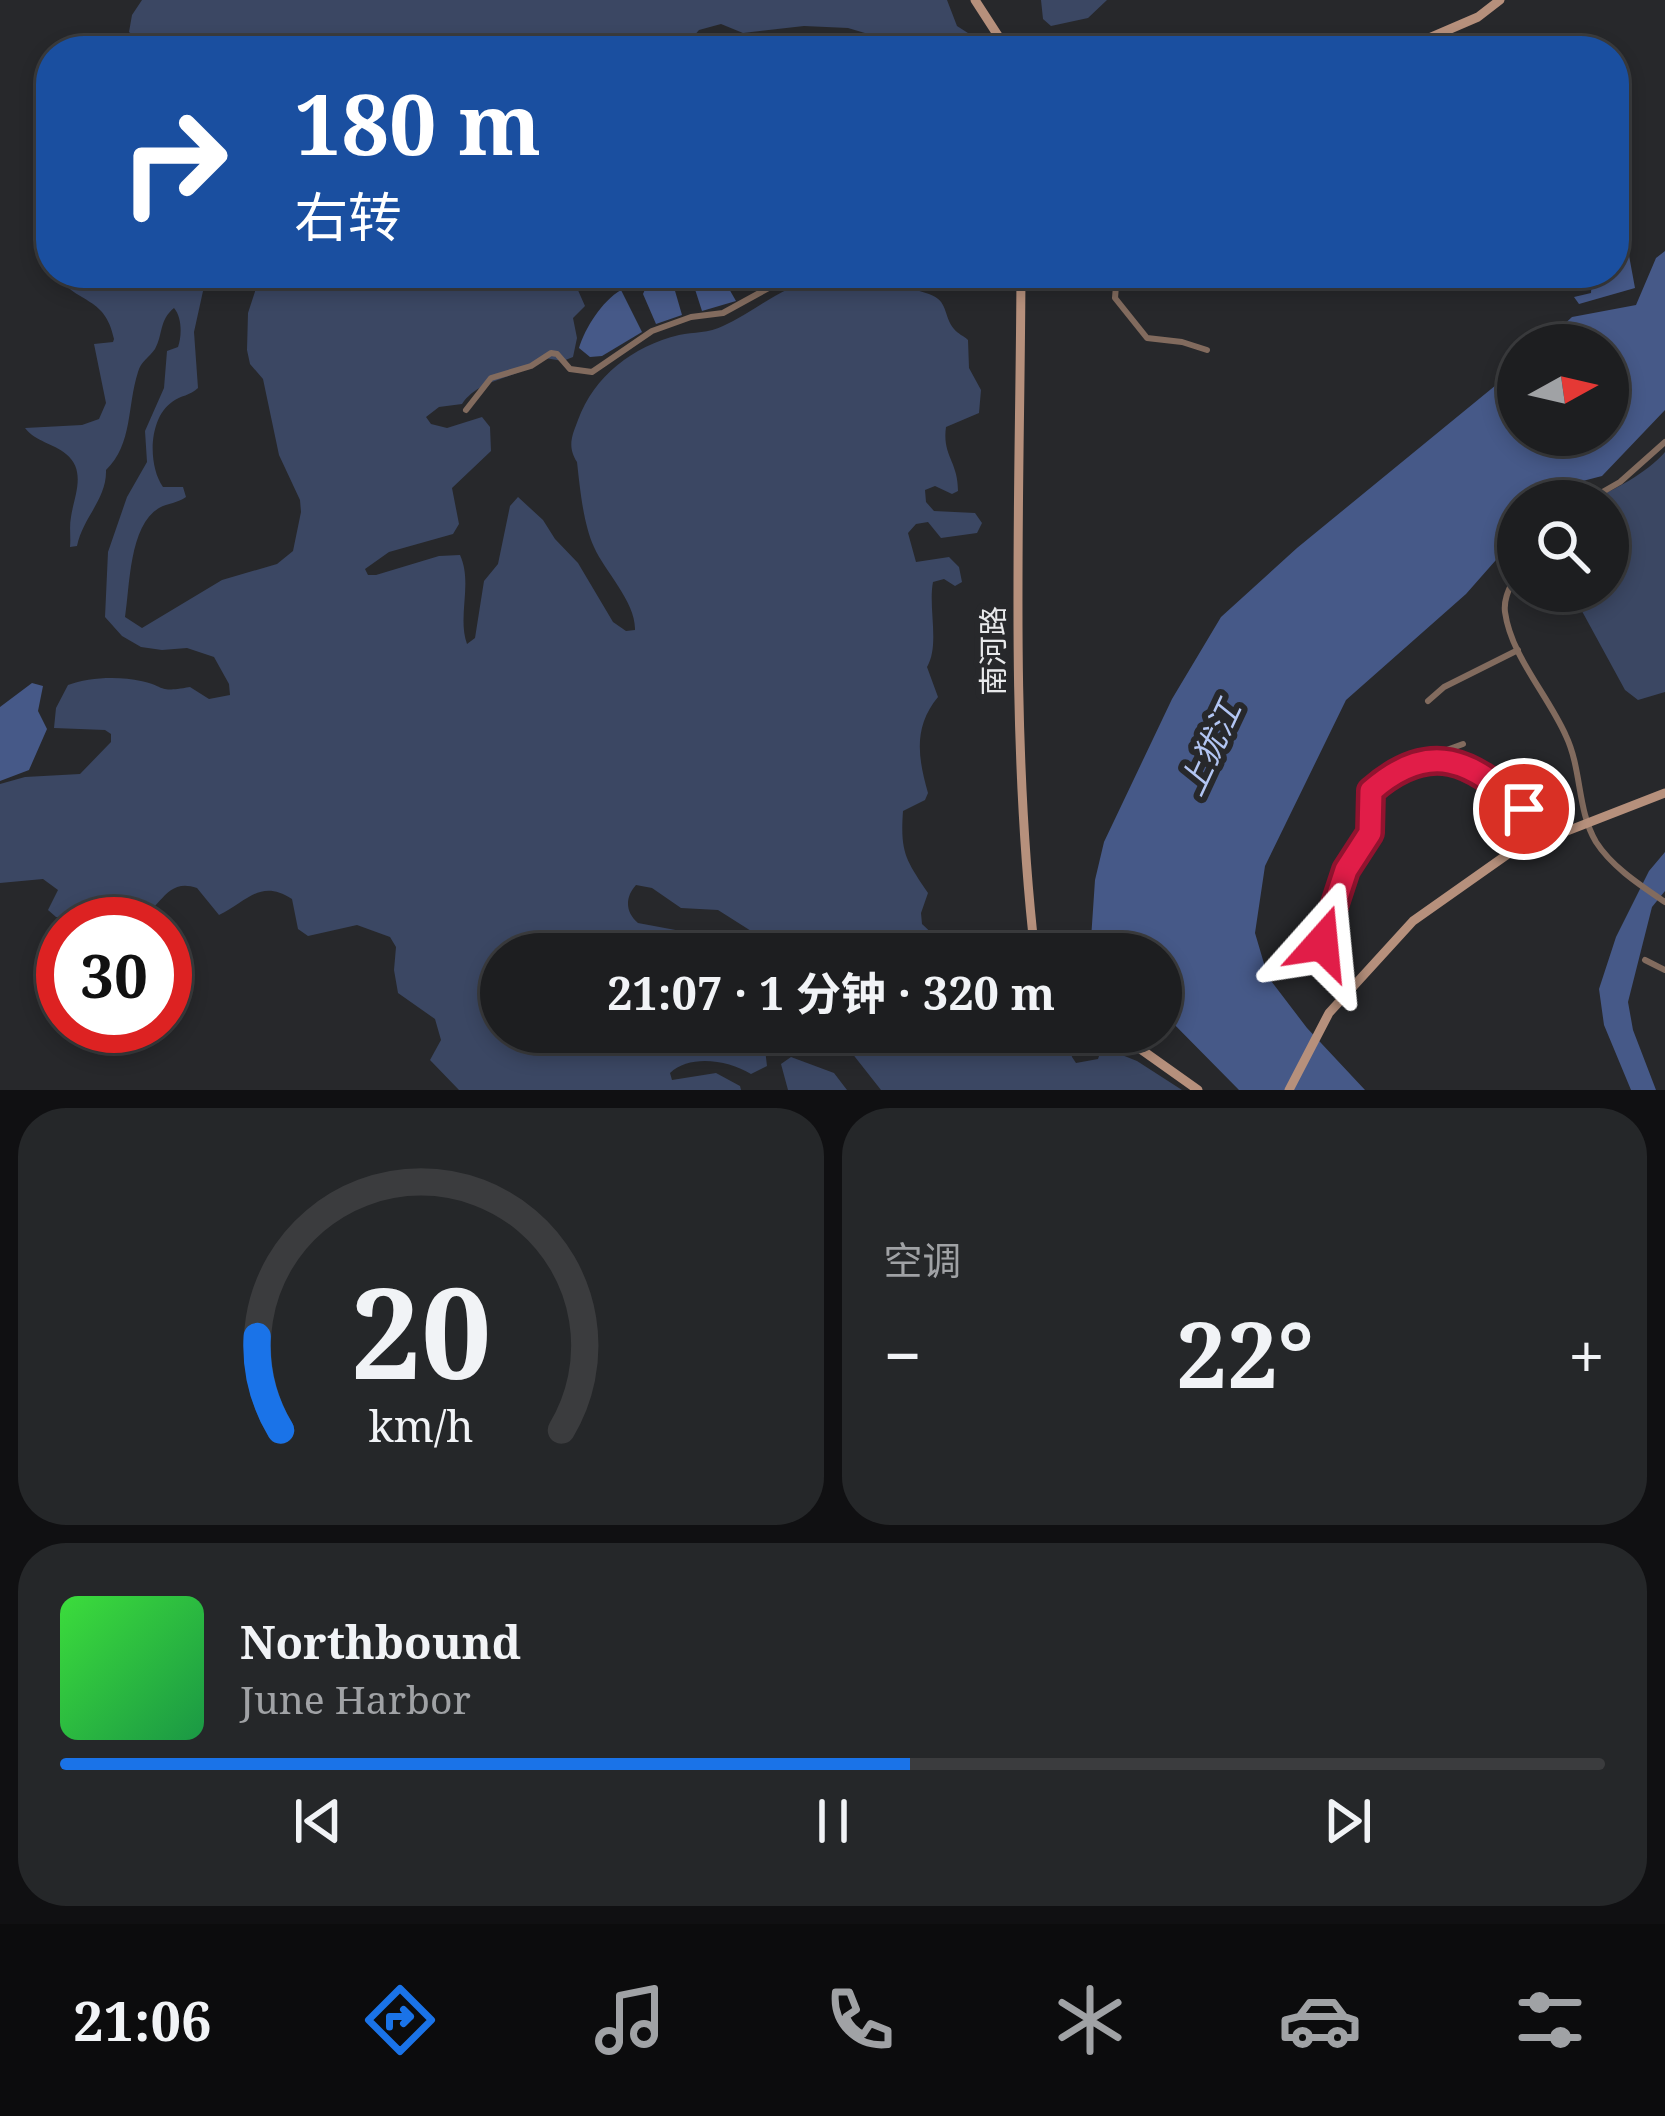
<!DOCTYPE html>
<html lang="zh">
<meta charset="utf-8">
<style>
:root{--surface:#1d1e20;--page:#252729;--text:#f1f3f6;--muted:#a0a2a5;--line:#3b3c3e;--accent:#1a73e8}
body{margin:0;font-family:"Noto Serif","Noto Sans SC",serif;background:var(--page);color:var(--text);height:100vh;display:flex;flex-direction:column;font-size:45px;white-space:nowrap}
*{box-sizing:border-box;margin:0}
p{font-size:39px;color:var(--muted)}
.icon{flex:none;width:66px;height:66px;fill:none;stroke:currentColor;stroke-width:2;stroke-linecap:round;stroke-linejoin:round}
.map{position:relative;height:1090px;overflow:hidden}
.sheet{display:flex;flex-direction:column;gap:18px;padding:18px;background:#101012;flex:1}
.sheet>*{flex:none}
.top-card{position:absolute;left:36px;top:36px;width:1593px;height:252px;border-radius:48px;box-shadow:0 6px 18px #0003,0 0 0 3px var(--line);background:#1a4fa0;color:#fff;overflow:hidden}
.needle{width:78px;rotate:82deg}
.controls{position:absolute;left:1497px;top:324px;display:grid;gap:24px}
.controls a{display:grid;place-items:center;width:132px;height:132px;border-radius:50%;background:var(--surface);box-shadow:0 6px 18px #0003,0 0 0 3px var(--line);font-size:60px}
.speed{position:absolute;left:36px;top:897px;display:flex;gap:24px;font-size:60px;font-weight:700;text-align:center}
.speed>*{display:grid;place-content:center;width:156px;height:156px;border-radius:50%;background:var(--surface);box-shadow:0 6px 18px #0003,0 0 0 3px var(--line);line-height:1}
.speed .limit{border:18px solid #d22;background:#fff;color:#111}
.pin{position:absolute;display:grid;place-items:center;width:102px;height:102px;color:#fff;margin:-51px;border:6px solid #fff;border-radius:50%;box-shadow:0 3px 12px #0007}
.me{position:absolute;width:132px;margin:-66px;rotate:18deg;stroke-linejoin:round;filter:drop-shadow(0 0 9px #0008)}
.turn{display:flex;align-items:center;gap:42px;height:252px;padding:0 60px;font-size:54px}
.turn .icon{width:156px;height:156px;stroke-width:2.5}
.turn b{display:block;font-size:84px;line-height:102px}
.big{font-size:90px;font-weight:700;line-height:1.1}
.sheet .tile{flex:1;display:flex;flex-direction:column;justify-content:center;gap:18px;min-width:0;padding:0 42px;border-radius:48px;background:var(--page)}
.sheet .dial{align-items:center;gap:0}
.dial svg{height:312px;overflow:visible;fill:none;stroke:var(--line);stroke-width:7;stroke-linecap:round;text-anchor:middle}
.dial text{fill:var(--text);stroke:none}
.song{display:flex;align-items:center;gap:36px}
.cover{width:144px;height:144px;border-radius:18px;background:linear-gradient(135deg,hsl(120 70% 55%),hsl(140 70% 35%))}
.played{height:12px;border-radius:6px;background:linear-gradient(90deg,var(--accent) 55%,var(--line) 55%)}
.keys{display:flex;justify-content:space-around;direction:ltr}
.heat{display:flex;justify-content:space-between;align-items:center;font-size:66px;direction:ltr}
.sheet .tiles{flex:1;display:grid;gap:18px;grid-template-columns:1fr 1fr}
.tile:last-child{grid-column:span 2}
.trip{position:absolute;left:480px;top:933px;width:702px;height:120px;border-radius:60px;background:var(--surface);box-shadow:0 6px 18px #0003,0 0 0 3px var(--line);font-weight:700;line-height:120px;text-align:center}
.tabs{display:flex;height:192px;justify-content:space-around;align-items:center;background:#0c0c0d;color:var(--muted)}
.tabs .icon{width:84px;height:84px}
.tabs .active{color:var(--accent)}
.tabs b{font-size:54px;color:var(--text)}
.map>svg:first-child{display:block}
</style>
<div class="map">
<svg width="1665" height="1090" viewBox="0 0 1665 1090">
<rect width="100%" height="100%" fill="#27282b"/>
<path fill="#3b4763" d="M142 0H947L957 26 996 51H893L875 36 848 28 804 26 743 33 721 24 699 30 681 51H152L129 32 132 15Z
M1041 0H1107L1088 18 1051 26 1043 19Z
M56 273H207L194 332 198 388C190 396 181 395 172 402 148 419 148 466 163 487H183L186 497C178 503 168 503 159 508 129 526 130 586 125 617L142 628 222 580 277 564 293 551 301 512 300 500 279 455 263 379 250 364 247 350 248 313 261 273H578L577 288 585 306 573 318 577 338 573 357 563 361 545 358C520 379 480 377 462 404L439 407 426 417 431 424 447 428 482 417 490 427 491 451 452 488 459 524 453 534 389 552 365 569 368 575H376L439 556 460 555C473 583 457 616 467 644L475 638 484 581 498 564 510 506 518 497 543 520 555 539 578 563 613 622 626 631 635 630C636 602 605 572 594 547 583 523 580 488 577 462 567 446 572 436 578 420 594 376 633 346 679 335 694 332 709 333 723 326 752 313 782 286 813 281 850 275 893 282 929 294 949 301 943 316 954 329 958 334 964 336 968 340L969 368 981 390 979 413 946 427C942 456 958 461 958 491L952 494 935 486 925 490 926 502 934 511 975 513 982 523 977 533 941 538 928 522 916 524 908 533 916 562 949 557 959 567 962 582 955 586 944 579 933 582C928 608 940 645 927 667L938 697C913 727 918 758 928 793L925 800 903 811C900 853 906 860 928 893L921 913 922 924 954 954H797L785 941 759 936 718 910 681 908 652 888 636 885C625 897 625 912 638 923L713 937 742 954H501V1032H763L767 1066 751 1074C728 1060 690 1054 670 1073L672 1080 716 1073 740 1086 741 1090H459L430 1060 441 1040 435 1019 398 993 394 970 396 947 390 937 357 925 308 936 298 929 292 899C260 878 247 902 219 915L197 888C164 876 161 913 133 921 113 927 77 919 56 917L48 910 58 890 43 879 0 883V784L25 777 80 774 111 742V734L105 730 54 728 56 708 68 685C88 677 120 676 141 681 168 687 156 693 190 687L209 699 230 695 229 684 214 657 187 648 162 650 141 647 122 636 105 617 108 552 127 497 147 462 145 431 164 388 167 351 178 347C182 336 182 317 174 308 159 320 163 335 155 349 149 358 141 361 138 372 127 406 133 444 106 470 107 499 83 517 77 546L70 547C71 537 69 527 71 517 74 496 87 471 66 454 53 443 36 442 25 428L82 425 99 419 106 403 94 344 113 342 114 339C105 294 75 305 56 273Z
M1665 452V692L1638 700 1625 690 1571 591H1608V501H1586C1612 492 1647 473 1665 452Z
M827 1032H1067L1072 1057 1076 1063 1098 1059 1102 1047 1137 1061 1182 1090H881L844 1043Z
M791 1057 834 1073 847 1090H788L781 1064Z"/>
<path fill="#465988" d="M1628 250 1635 288 1579 304 1574 297 1591 293 1592 278 1614 273V268L1620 265V256Z
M1665 251V410L1602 476 1575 483 1543 501H1518V535L1466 594 1346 700 1265 866 1255 933 1268 977 1307 1028 1365 1090H1239L1161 1011V954H1090L1095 880 1104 842 1172 699 1221 617 1297 548 1518 367V435H1608V345H1542L1572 317 1636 305 1656 258Z
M700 273H720L736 301 702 311 692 280Z
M671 277 682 315 656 324 643 294 646 287Z
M621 290 642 332 602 356 590 357 579 348C585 328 602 301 621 290Z
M32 683 43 686 38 711 47 729 29 770 0 781V707Z
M1665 852V891L1652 907 1628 1002 1633 1030 1656 1090H1631L1604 1025 1599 989 1616 937 1649 871Z"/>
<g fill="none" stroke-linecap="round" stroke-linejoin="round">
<path stroke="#826b5e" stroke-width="6" d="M942 273 947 279 1021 277
M1117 273 1115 298 1147 338 1182 342 1207 350
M466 410 491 378 531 366 551 353 557 354 570 369 592 372 652 331 691 317 723 313 796 273
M1567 501 1599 494 1620 482 1665 442
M1518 569C1513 583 1503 596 1505 612 1511 656 1548 695 1566 736 1582 770 1577 810 1596 842 1612 867 1640 885 1665 902
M1428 701 1444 687 1518 650
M1422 759 1463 744
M1322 943 1345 870 1370 833 1371 791C1439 731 1482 770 1538 822L1556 818 1563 833
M1645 960 1665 970"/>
<path stroke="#b6907c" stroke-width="9" d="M975 0 1008 51
M1399 51 1478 17 1500 0
M1021 273C1020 500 1009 728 1035 954
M1105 1032 1139 1048 1198 1090
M1289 1090 1329 1013 1413 921 1508 854 1665 793"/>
</g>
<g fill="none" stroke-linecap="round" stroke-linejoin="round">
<g stroke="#92132f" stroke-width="30">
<path id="route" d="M1322 943 1346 870 1370 833 1371 791C1430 739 1472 760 1524 809"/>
</g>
<use href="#route" stroke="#e11d48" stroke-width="21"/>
</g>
<g text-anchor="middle" stroke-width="12" stroke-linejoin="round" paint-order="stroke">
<g font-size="30" fill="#e8e9eb" stroke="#27282b">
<text transform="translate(994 651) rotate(-90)" y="10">南河路</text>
</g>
<g font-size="33" font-style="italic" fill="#b2c5f2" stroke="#27282b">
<text transform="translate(1210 748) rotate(-65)" y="12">上犹江</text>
</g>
</g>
</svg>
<div class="controls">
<a><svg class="needle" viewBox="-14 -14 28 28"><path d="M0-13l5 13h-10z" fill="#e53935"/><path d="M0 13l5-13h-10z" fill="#a0a2a5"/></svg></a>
<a><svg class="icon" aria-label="search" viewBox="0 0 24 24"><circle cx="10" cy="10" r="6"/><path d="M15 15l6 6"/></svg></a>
</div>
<div class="speed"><div class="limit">30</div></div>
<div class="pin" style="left:1524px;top:809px;background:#d93025"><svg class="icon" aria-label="arrive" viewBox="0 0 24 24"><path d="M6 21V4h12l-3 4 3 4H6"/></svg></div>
<svg class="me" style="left:1322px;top:943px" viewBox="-20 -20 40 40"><path d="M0-17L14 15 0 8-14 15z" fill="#e11d48" stroke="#fff" stroke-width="4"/></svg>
<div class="trip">21:07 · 1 分钟 · 320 m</div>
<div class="top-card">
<div class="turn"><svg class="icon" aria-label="right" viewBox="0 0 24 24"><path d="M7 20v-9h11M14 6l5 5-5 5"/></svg><div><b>180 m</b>右转</div></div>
</div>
</div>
<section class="sheet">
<div class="tiles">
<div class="tile dial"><svg viewBox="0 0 100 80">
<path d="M14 69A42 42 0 1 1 86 69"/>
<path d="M14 69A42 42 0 0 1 8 45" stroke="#1a73e8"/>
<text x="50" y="56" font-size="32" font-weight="700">20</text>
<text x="50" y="72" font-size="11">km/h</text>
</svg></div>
<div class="tile"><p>空调</p>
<div class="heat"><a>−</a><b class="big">22°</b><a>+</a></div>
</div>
<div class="tile">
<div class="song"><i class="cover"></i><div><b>Northbound</b><p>June Harbor</p></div></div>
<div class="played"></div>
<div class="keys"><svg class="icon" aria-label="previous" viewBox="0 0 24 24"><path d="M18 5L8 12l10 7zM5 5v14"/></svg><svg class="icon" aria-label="pause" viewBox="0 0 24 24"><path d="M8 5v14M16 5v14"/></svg><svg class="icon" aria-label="next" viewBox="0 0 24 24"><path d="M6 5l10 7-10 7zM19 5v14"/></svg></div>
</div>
</div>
</section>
<nav class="tabs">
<b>21:06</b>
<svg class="icon active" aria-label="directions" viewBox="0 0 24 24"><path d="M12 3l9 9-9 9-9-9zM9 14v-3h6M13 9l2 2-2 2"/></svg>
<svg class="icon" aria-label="music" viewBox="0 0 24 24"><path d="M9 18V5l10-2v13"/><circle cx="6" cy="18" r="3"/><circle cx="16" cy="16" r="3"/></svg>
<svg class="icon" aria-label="phone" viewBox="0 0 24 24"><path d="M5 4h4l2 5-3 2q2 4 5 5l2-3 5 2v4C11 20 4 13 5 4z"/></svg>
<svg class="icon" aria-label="climate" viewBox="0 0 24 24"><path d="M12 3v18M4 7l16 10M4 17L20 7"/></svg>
<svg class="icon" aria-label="car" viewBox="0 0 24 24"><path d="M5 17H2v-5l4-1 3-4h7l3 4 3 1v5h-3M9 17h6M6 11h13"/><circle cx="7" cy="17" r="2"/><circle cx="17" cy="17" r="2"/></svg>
<svg class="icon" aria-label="filters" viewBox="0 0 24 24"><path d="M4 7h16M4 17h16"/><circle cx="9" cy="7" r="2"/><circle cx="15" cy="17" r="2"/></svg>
</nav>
